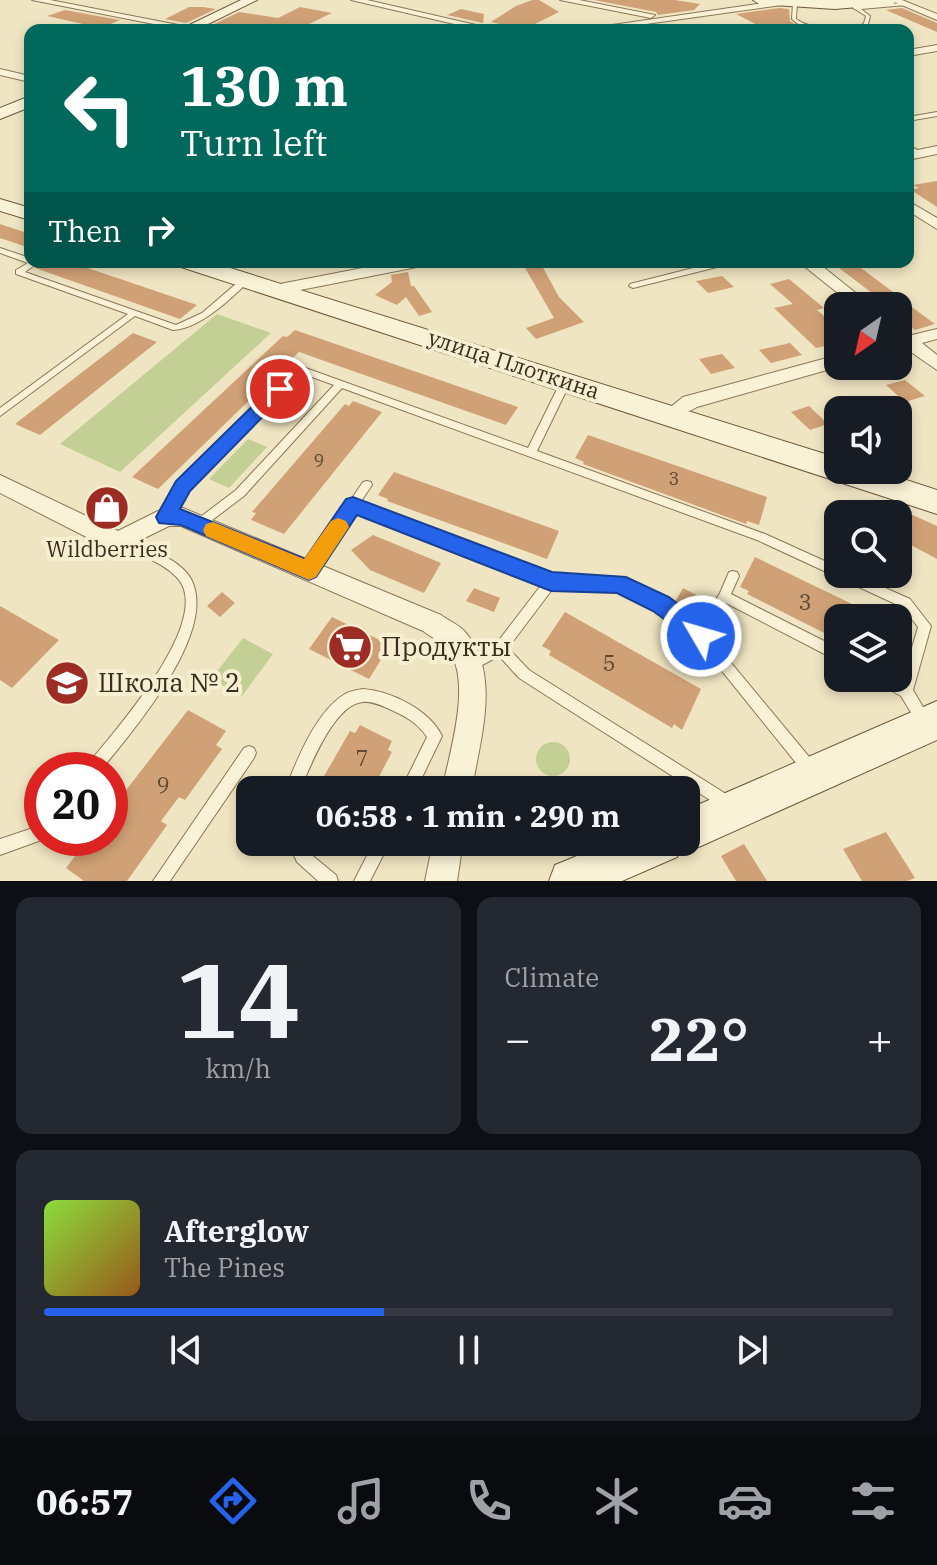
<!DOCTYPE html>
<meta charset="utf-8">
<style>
:root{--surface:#171b24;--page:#242831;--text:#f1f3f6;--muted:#9ea1a6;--line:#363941;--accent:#2563eb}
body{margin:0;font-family:"IBM Plex Serif",serif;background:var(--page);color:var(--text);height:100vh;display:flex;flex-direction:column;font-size:30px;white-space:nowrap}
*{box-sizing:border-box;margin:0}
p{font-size:26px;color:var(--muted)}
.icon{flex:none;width:44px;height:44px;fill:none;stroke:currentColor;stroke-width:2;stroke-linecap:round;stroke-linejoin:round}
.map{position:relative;height:881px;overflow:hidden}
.details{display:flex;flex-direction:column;gap:16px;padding:16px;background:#0d0f14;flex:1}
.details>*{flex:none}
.banner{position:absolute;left:24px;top:24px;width:890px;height:244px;border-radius:16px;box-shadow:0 4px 12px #0003;background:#00695c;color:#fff;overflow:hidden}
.needle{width:52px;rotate:214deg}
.fabs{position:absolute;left:824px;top:292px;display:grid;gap:16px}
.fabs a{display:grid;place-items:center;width:88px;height:88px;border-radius:16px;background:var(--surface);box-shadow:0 4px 12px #0003;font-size:40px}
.speed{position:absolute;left:24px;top:752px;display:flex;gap:16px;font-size:40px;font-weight:700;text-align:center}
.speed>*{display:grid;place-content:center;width:104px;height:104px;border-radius:50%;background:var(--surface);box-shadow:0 4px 12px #0003;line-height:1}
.speed .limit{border:12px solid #d22;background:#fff;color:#111}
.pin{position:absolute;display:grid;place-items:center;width:68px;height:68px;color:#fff;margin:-34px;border:4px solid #fff;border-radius:50%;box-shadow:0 2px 8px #0007}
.me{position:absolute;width:88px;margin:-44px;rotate:308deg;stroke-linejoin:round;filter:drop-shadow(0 0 6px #0008)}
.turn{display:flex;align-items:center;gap:28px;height:168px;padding:0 24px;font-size:36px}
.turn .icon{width:104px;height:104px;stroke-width:2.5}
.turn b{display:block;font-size:56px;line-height:68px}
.then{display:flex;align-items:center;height:76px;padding:0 24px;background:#0003;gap:16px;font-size:30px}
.big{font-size:60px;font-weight:700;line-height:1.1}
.details .card{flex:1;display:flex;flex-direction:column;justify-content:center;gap:12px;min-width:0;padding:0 28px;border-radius:16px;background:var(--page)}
.details .dial{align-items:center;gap:0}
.dial b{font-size:104px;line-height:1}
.song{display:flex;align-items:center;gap:24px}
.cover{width:96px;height:96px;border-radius:12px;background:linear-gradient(135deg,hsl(90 70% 55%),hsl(30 70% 35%))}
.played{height:8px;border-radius:4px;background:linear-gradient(90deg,var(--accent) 40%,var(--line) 40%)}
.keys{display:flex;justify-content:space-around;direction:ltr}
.heat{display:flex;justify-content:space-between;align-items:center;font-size:44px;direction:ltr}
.details .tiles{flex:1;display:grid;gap:16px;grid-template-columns:1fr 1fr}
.card:last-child{grid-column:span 2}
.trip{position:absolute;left:236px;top:776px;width:464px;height:80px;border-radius:16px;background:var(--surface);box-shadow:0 4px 12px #0003;font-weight:700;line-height:80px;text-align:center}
.tab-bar{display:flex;height:128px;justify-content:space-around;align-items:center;background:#090b0e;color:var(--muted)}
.tab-bar .icon{width:56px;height:56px}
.tab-bar .selected{color:var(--accent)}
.tab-bar b{font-size:36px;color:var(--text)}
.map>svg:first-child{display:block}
</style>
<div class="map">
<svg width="937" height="881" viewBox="0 0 937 881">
<rect width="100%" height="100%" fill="#f0e5c2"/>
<path fill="#c4cf95" d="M217 314 271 333 120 472 60 444Z
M248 439 267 447 229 488 209 479Z
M243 638 273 654 242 696 211 679Z
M536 759a17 17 0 1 1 34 0a17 17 0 1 1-34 0Z"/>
<path fill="#d0a176" d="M532 0H539L559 12 525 29 491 22 516 6Z
M594 0H675L700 4 694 10 658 15 656 12Z
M189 7H203L216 9 186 23 165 19Z
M300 7 332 13 303 27V30H253L255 29 237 26 228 30 208 27 239 12 278 18Z
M779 8 789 9 790 21 804 30H767L736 14Z
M902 8 937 23V32L886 10Z
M461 9 484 14 483 23 447 15Z
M65 10 120 20 101 28 47 16Z
M937 181V207L911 190 919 188 913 185Z
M0 224 30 234V248L0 238Z
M42 262H70L197 305 180 319 35 268Z
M831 262H853L897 295 880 299Z
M541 264 559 297 584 322 536 339 526 328 554 318 524 266Z
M408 272 411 286H414L432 312 419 316 406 297 397 305 375 295 392 282 391 275Z
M722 276 734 287 708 293 696 281Z
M789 279 824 308 817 310 838 328V343L816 348 774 308 793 304 770 284Z
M898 297 935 324 915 330 898 317Z
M295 330 518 407 506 425 299 352 158 489 132 477 283 336 287 337Z
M133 333 157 342 40 435 15 424Z
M790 343 802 355 771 363 759 350Z
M722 354 735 368 711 374 699 359Z
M905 380 925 396 905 402 886 385Z
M353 401 382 412 284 534 251 520 256 513 252 512 345 404 349 406Z
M809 406 828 424 810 430 791 412Z
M588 435 767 497 759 525 747 521 746 524 583 464 584 462 575 458Z
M394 472 559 531 547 559 387 501 388 499 378 495Z
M106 498 122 505 109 518 92 510Z
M906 512 937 526V559L898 538Z
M373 535 441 563 424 593 370 570 351 550Z
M755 557 881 618H838V640L747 594 749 591 740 587Z
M474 588 500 598 494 612 466 601Z
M683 588 704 599 697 614 675 602Z
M222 592 235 603 220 617 207 606Z
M0 606 59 640 12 688 0 680Z
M565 612 701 689 682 730 674 724 672 728 549 655 551 651 542 646Z
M332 617 390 645 369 679 309 649Z
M188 710 226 731 216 745 222 749 185 800 179 797 161 821 167 825 127 881H84L66 868 89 838H110V811Z
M360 725 392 741 388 750 392 752 372 790H316L350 731 355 733Z
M886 832 915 878 907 881H862L843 849Z
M744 844 767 881H736L721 856Z"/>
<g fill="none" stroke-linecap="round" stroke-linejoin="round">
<g stroke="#8b7658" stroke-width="2">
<path id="lane" d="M793 3 797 4 796 19C806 26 815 27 828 28V30C814 30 802 29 792 19Z
M904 3 906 5 861 9 870 16 868 24 862 30H857L864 23 866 16 853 8V6Z
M937 112V116L908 121V117Z
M908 145 923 153 924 154 919 155 908 149Z
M0 248 30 258V262H39L25 272 176 325 202 313 244 277H247L251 279C232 298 200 329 173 330L135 316 0 416V408L128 314 16 274V270L28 263 0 253Z
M717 262H730L729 264 633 288 629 286 630 284Z
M300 366 528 448 561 381 563 379H569L571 381 537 451 765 534 838 567V574H854L910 599 931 626 913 690 930 719 928 724 923 726 918 724 901 696 876 682 874 678H894L902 682 918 627 902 607 757 540 342 388 244 496 203 527 199 528 195 527 193 524 195 521 236 490 334 385 301 373 187 489 170 520 166 521 162 520 161 517 179 483 297 367Z
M367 481 371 482 372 485 360 503 551 577 619 579 623 580 665 600 699 627 720 593 729 572 733 571 737 572 739 576 731 594 838 648V661L726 603 708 635 815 764 817 769 815 774 810 776 805 774 697 640 657 608 618 589 554 587 508 648 529 670 734 799 736 804 734 809 729 811 724 809 519 678 499 656 471 671 466 669 465 665 466 661 496 644 542 584 356 511 313 575 309 576 305 575 303 571 305 567 363 482Z
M118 537C140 545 180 558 191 579 219 631 133 731 101 770H85L87 765C114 732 212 623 179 580 164 561 135 554 114 545L112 542 114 539Z
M363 689C391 691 430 710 442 736L416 790H401L427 737C417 722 403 715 387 708 380 705 371 701 363 702 334 704 310 767 300 790H285C297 760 316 711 345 694 350 691 357 690 363 689Z
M249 746 254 748 256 753 254 758 170 881H153L244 748Z
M42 825V838H47L0 855V839Z
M288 842H304L308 852 336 875 338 881H318L297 862Z
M374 842H390L370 881H354Z"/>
</g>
<g stroke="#8b7658" stroke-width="2">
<path id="street" d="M32 0H50L204 30H184Z
M351 0H367L498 30H480Z
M560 0H579L655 15 651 18Z
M785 0 782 5 603 30H578Z
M890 0H902L937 14V20Z
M937 45V51L908 56V50Z
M0 69 30 76V82L0 75Z
M937 146V154L908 160V152Z
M908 201 937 218V229L908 211Z
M393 262H425L417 267 280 294 272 289 280 284Z
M799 262H817L872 306H854Z
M898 328 912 335 937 329V339L922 343 937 355V370L905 348H898Z
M838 355V366H841L697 407 672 421 662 414 683 397Z
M0 475 118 531 158 511 183 508 441 615C449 621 460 625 466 633 502 675 479 742 472 790H442C449 755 473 680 448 650 442 642 431 637 423 631L181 526H169L118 551 110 549 0 493Z
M433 842H463L457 881H425Z"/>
</g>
<g stroke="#6d573b" stroke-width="2">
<path id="secondary" d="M241 0H257L196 30H179Z
M753 0H899L893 4 835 9 759 4Z
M30 96V107L0 119V108Z
M0 199 30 208V220L0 211Z
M178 262H211L838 458V470H876L937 490V514L181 267Z
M937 701V740L701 846 686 852 680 850 677 857 622 881H549L555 865 611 842H686V810Z"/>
</g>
<use href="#lane" fill="#faf2d6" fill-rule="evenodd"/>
<use href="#street" fill="#faf2d6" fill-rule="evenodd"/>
<use href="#secondary" fill="#faf2d6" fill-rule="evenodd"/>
</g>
<path fill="#2563eb" stroke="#184099" stroke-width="2" d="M280 383 286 385 289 389 286 393 190 491 180 509 305 559 346 499 353 497 552 572 626 577 669 597 709 628 713 636 709 643 701 646 653 611 617 593 551 591 357 515 316 577 309 580 181 525 159 523 156 517 176 481 274 385Z"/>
<path fill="#f59e0b" d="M338 518 346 521 349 527 316 577 309 580 206 536 203 530 206 524 213 522 304 559 331 521Z"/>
<defs>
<g id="shop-disc" transform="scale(2.3)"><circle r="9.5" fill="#9d2c25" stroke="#f7efd2"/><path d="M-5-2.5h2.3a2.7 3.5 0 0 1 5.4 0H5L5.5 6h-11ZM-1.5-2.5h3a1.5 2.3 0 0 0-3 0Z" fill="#fff"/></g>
<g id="supermarket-disc" transform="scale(2.3)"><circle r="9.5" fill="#9d2c25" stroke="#f7efd2"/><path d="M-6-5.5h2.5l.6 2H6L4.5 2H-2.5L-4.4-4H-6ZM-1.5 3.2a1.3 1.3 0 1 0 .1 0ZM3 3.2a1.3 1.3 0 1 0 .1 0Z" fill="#fff"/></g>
<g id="school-disc" transform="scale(2.3)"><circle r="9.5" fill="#9d2c25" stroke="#f7efd2"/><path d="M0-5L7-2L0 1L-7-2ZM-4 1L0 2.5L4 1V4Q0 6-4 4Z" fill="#fff"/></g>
</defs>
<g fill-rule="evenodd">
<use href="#shop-disc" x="107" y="508"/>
<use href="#supermarket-disc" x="350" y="647"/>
<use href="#school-disc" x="67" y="683"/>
</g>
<g text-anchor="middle" stroke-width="8" stroke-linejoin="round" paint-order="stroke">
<g font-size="18" fill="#604a33">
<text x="319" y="467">9</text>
<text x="674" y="485">3</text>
</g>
<g font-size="22" fill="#3a2d1d" stroke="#f7efd2">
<text transform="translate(514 364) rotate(18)" y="8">улица Плоткина</text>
</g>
<g font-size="22" fill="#3a2d1d" stroke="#f7efd2">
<text x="107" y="557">Wildberries</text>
</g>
<g font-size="22" fill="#604a33">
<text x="805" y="610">3</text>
<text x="609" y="671">5</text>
<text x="362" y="766">7</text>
<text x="163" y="793">9</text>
</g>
<g font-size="26" fill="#3a2d1d" stroke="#f7efd2" text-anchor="start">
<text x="381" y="656">Продукты</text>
<text x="98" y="692">Школа № 2</text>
</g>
</g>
</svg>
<div class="fabs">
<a><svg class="needle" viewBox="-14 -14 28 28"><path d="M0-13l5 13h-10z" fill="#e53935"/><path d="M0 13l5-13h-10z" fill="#9ea1a6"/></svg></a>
<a><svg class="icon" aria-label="sound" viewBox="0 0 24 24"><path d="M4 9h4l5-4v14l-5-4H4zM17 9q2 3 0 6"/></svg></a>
<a><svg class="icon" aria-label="search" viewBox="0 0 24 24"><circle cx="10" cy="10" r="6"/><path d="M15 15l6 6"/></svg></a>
<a><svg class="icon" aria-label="layers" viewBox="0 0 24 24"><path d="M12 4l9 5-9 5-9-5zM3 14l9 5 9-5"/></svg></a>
</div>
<div class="speed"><div class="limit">20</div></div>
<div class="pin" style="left:280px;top:389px;background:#d93025"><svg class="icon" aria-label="arrive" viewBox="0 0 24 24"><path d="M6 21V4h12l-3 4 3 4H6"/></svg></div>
<svg class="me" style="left:701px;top:636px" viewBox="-20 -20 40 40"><circle r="17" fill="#2563eb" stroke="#fff" stroke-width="3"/><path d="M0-11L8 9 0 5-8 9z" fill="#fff"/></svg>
<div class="trip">06:58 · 1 min · 290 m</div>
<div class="banner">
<div class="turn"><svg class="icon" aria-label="left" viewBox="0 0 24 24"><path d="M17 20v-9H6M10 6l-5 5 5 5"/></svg><div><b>130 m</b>Turn left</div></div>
<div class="then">Then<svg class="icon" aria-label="right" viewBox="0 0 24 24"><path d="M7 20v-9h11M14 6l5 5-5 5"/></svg></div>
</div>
</div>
<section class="details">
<div class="tiles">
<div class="card dial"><b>14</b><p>km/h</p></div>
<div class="card"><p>Climate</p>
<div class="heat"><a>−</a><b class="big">22°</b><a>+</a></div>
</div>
<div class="card">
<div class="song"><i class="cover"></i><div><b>Afterglow</b><p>The Pines</p></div></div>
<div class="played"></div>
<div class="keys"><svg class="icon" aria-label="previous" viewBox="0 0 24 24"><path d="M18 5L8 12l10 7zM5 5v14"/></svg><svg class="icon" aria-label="pause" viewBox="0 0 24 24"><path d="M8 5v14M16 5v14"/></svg><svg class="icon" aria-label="next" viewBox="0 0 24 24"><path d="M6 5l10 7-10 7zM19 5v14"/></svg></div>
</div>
</div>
</section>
<nav class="tab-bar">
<b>06:57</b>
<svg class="icon selected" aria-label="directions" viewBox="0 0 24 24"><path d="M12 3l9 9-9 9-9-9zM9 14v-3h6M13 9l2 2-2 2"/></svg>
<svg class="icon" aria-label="music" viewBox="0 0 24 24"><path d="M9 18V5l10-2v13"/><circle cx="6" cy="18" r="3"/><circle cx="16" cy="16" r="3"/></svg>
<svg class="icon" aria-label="phone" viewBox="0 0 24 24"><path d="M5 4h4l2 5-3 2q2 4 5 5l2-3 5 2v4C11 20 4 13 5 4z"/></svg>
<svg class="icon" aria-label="climate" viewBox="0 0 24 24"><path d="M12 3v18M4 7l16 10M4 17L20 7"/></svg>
<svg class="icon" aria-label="car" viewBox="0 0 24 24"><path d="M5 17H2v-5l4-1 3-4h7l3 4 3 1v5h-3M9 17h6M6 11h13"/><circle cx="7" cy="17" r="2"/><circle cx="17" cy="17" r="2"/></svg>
<svg class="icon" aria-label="filters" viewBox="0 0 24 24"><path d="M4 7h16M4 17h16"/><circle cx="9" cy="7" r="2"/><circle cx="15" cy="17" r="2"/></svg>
</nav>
